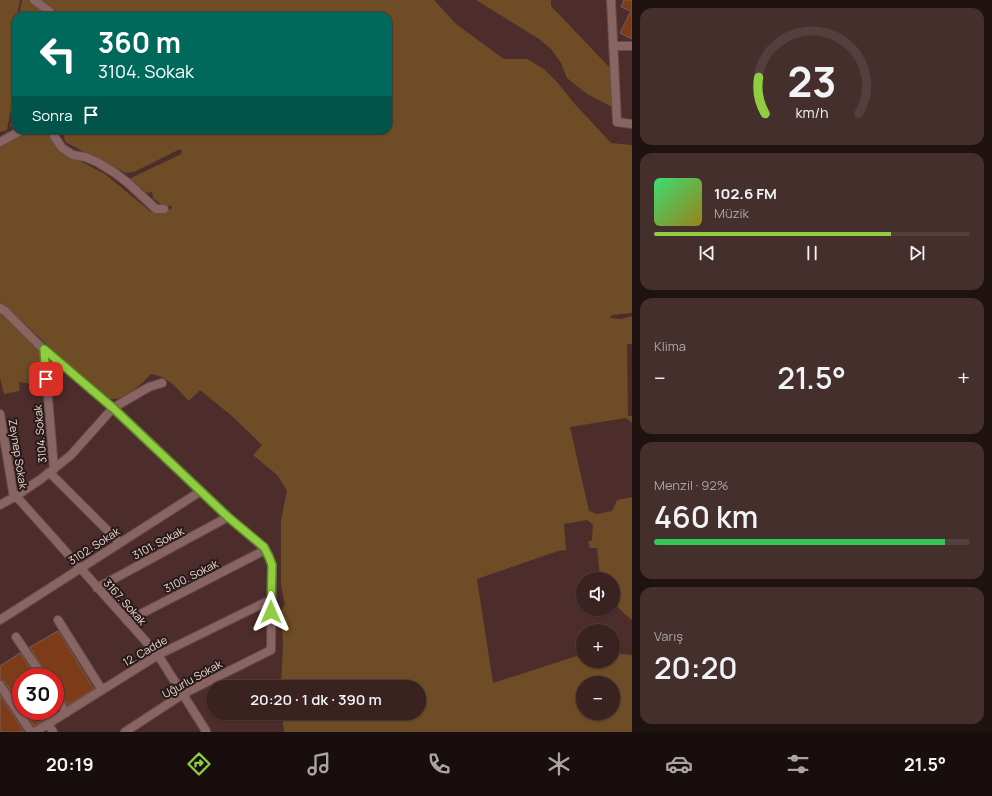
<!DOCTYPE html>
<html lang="tr">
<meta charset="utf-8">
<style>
:root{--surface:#392220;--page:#442f2d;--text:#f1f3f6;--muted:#aba4a5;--line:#533f3e;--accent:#90cd41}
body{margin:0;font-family:Manrope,sans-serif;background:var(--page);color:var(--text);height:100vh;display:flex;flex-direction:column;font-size:15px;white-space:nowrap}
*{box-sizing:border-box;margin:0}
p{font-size:13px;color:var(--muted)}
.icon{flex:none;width:22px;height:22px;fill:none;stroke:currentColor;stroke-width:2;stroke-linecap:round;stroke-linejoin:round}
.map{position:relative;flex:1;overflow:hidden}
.panel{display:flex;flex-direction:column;gap:8px;padding:8px;background:#1f1312;width:360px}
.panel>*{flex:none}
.top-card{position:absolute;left:12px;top:12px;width:380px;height:122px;border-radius:12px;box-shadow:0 1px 3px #0004,0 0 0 1px var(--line);background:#00695c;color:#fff;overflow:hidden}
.controls{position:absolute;left:576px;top:572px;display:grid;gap:8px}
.controls a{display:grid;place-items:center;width:44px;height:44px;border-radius:50%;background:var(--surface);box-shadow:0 1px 3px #0004,0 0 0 1px var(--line);font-size:20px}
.speed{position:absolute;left:12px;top:668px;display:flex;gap:8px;font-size:20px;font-weight:700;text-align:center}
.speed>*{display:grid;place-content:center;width:52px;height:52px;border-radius:50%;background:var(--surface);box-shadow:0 1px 3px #0004,0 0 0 1px var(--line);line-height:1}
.speed .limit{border:6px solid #d22;background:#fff;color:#111}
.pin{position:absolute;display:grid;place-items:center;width:34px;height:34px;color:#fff;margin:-17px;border-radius:8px;box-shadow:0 2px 6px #0006}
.me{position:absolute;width:44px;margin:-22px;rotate:0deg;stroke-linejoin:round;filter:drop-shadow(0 0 3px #0008)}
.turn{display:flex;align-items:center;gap:14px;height:84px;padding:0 20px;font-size:18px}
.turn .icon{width:52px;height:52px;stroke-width:2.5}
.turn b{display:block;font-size:28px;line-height:34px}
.then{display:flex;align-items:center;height:38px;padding:0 20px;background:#0003;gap:8px;font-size:15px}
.big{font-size:30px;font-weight:600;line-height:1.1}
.panel .card{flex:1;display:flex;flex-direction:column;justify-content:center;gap:6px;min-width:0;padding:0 14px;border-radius:12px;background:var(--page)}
.panel .dial{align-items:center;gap:0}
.dial svg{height:104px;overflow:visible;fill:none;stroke:var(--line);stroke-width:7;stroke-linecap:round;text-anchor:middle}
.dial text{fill:var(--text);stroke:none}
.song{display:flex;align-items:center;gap:12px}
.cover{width:48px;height:48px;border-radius:6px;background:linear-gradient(135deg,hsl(140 70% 55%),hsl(50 70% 35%))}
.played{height:4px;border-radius:2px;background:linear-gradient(90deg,var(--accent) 75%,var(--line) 75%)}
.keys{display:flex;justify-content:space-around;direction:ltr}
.heat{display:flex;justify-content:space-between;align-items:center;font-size:22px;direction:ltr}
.charge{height:6px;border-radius:3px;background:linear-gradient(90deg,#34c759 92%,var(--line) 0)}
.trip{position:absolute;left:206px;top:680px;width:220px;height:40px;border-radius:20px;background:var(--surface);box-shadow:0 1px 3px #0004,0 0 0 1px var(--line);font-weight:600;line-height:40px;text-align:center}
.menu{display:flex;height:64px;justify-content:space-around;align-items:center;background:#170e0d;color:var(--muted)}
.menu .icon{width:28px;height:28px}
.menu .selected{color:var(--accent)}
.menu b{font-size:18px;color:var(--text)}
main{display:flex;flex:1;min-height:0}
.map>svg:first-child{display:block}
</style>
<main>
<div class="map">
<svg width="632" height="732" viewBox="0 0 632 732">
<rect width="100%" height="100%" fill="#4c2d2b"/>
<path fill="#6e4c25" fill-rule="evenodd" d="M0 0H20L17 16H16L12 103 7 130 0 132Z
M22 0H32L46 16H19Z
M39 0H434L456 24 504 59H527L544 69 557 82 573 102 611 143 632 145V313L612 315 609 318 621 319 632 316V344H627L628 416H632V423L626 418 570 427 589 511 597 514 612 511 617 500 632 497V620C614 606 613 601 613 579H602L600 577 597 548H590L588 542 592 540 593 525 587 520 564 524 566 550 558 551 477 579 493 683 583 654V661H613V653L632 655V732H284L282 713H419V687H281L283 645 281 611 285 604 281 585V521L287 490 277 475 253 455 262 445 232 416 200 390 189 401C176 388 170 377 151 374 141 384 126 401 111 399 103 398 96 390 91 385 59 359 32 328 0 302V139L18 130H51L61 151 105 174 151 212 169 210 172 208 171 206 162 205 153 198 152 192 147 193 129 179 181 154 182 151 180 149 134 172 126 173 65 142 63 130H388V16H56ZM583 683H613V713H583Z
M476 0H551V6L611 69 614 108 587 94 567 78 561 63 551 49 539 39Z
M16 67V125L10 127 15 95Z
M0 310 40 348V385L19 382 20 391 4 394 0 378Z"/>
<path fill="#7d3c18" stroke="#7d5e50" d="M624 0H632V39L620 33 631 11 621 7Z
M58 631 94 689 68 705 59 692 55 690V677H48L30 647Z
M20 653 36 677H21V707L5 682 0 680V666Z
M0 695 24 732H0Z
M55 706 58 711 34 726 24 711H55Z"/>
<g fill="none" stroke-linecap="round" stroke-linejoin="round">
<g stroke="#654b49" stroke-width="10">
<path id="street" d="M34 0 49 11 53 16
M611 0 617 122 632 124
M613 46H632
M54 130V136L62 148 73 155 85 157 97 162 115 173 128 183 156 209H164
M0 142 22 130
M0 308 5 311 40 346 113 408 228 517 263 547 269 557 272 565 271 650 183 694 125 732
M44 349 54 469
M0 414 14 498
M50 473 120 543
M16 496 158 655 206 731 205 732
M0 505 16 496 41 479 71 455 113 408 149 387 162 383
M97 588 228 517
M0 620 201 491
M58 620 102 690
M127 621 265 550
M16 637 43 677
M0 685 31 732
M55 695 66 713
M48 724 53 732
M35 732 158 655 272 599"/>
</g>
<use href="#street" stroke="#886562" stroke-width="8"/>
</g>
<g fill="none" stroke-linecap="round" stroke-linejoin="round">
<g stroke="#5e852a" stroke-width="10">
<path id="route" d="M46 379 44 349 113 408 228 517 264 547 269 557 272 565 271 612"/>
</g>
<use href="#route" stroke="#90cd41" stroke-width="7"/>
</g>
<g text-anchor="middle" stroke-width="4" stroke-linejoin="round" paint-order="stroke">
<g font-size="11" fill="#ebd7d5" stroke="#281a19">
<text transform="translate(40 434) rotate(-95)" y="4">3104. Sokak</text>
<text transform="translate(18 454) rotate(81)" y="4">Zeynep Sokak</text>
<text transform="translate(158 543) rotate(-28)" y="4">3101. Sokak</text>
<text transform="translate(94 546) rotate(-33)" y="4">3102. Sokak</text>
<text transform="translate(191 576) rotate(-27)" y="4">3100. Sokak</text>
<text transform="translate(125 602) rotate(48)" y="4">3167. Sokak</text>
<text transform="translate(145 651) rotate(-30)" y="4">12. Cadde</text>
<text transform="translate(192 679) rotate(-29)" y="4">Uğurlu Sokak</text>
</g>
</g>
</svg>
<div class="controls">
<a><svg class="icon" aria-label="sound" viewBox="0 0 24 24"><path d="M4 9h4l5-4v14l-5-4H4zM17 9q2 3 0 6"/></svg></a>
<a>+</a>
<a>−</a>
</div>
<div class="speed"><div class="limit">30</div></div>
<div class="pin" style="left:46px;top:379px;background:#d93025"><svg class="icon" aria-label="arrive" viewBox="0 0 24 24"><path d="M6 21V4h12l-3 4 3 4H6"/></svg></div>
<svg class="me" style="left:271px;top:612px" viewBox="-20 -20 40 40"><path d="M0-17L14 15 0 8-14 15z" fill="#90cd41" stroke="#fff" stroke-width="4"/></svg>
<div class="trip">20:20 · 1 dk · 390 m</div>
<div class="top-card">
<div class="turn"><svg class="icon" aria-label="left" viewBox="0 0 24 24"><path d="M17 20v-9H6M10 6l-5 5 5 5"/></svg><div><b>360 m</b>3104. Sokak</div></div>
<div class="then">Sonra<svg class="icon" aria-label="arrive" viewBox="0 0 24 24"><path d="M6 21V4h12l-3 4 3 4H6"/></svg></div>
</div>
</div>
<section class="panel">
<div class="card dial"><svg viewBox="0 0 100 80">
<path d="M14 69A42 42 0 1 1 86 69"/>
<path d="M14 69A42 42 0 0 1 9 41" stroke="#90cd41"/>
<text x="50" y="56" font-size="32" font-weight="700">23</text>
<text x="50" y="72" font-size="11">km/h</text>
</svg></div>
<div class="card">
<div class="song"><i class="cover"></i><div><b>102.6 FM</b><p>Müzik</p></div></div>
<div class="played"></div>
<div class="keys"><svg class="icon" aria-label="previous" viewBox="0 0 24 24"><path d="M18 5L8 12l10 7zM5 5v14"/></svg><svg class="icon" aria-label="pause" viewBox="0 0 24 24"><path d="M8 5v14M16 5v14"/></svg><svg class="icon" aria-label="next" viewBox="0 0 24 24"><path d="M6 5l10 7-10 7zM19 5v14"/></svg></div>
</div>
<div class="card"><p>Klima</p>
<div class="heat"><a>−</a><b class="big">21.5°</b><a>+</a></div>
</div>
<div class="card"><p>Menzil · 92%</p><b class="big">460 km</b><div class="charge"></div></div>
<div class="card"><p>Varış</p><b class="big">20:20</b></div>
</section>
</main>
<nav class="menu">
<b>20:19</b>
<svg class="icon selected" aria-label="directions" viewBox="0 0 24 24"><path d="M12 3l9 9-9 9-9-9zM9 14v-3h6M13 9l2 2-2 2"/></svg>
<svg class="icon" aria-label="music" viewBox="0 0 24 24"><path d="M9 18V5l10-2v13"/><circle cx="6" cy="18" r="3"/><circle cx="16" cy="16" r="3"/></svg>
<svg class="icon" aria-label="phone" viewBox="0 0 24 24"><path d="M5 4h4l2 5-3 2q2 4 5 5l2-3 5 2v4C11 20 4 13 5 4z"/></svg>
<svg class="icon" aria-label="climate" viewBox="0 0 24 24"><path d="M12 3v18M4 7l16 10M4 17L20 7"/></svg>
<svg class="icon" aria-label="car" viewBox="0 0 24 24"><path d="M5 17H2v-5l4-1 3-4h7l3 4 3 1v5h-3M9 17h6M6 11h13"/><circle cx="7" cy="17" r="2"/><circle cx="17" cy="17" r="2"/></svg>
<svg class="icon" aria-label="filters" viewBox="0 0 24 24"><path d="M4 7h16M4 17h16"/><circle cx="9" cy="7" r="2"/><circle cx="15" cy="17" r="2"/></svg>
<b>21.5°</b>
</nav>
